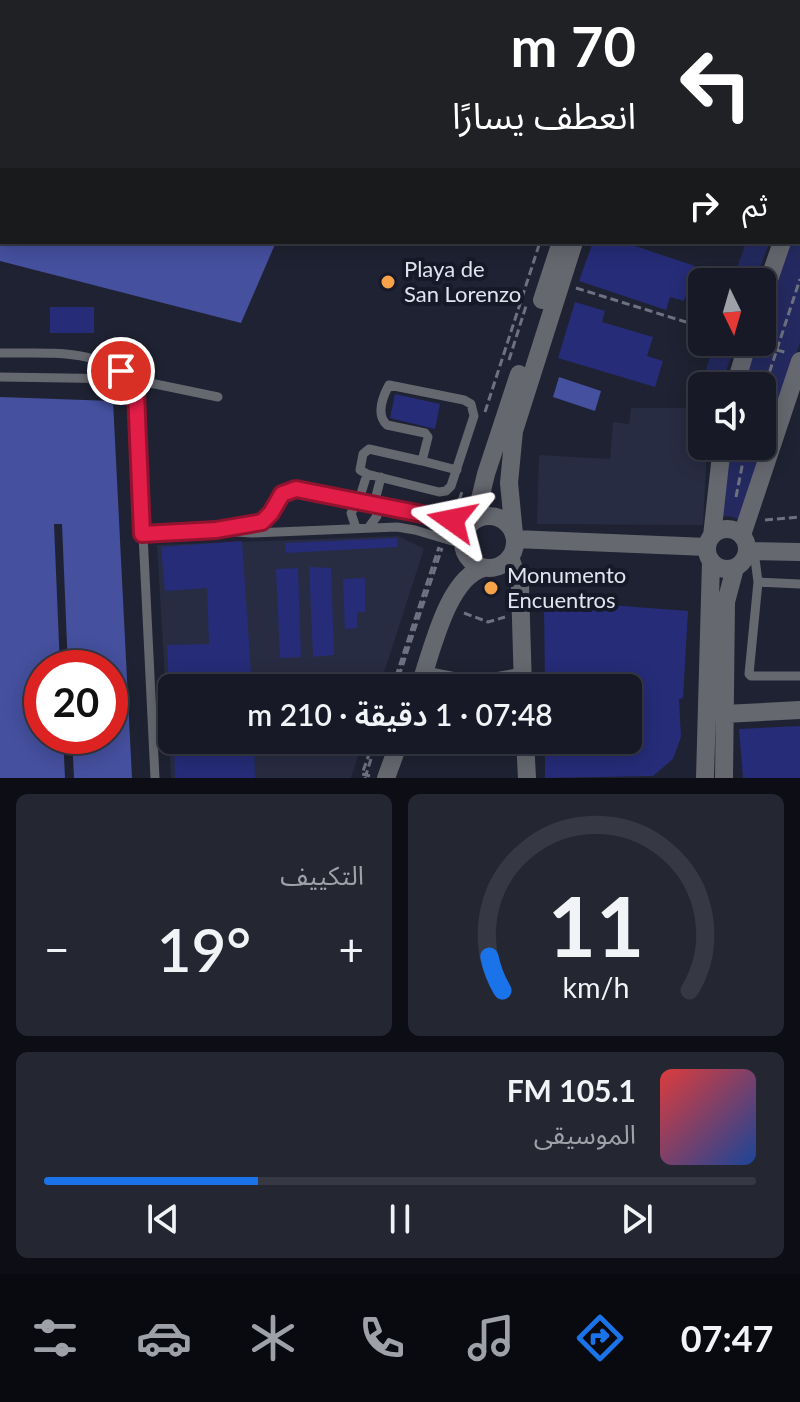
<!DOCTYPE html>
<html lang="ar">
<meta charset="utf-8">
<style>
:root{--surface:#171a26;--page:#242732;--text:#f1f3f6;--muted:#9ea1a7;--line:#363843;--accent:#1a73e8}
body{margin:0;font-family:Lato,"Noto Sans Arabic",sans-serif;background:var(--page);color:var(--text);direction:rtl;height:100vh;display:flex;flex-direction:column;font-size:30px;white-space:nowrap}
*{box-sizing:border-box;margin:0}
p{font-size:26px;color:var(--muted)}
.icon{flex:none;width:44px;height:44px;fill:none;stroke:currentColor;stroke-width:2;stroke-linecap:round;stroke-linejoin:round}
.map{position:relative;height:778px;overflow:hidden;direction:ltr}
.drawer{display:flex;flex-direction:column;gap:16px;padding:16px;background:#0d0e15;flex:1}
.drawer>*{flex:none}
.top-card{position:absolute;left:0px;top:0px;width:800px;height:244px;box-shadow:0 4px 20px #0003,0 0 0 2px var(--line);direction:rtl;background:#202124;color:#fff;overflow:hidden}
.needle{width:52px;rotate:175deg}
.controls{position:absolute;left:688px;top:268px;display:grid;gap:16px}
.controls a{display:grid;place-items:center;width:88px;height:88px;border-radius:12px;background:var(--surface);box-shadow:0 4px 20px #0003,0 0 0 2px var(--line);font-size:40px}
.speed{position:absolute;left:24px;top:650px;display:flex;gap:16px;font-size:40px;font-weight:700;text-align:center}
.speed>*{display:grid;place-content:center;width:104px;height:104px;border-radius:50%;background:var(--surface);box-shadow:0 4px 20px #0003,0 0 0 2px var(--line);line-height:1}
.speed .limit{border:12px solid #d22;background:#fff;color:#111}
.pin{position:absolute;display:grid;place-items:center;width:68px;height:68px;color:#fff;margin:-34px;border:4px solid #fff;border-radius:50%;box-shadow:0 2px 8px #0007}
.me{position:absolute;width:88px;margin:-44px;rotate:282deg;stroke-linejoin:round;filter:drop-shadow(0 0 6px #0008)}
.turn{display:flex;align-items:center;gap:28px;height:168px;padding:0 32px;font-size:36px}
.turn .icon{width:104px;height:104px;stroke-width:2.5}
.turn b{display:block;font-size:56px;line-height:68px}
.then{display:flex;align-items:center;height:76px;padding:0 32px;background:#0003;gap:16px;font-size:30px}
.big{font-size:60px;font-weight:600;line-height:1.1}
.drawer .card{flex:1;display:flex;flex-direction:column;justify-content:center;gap:12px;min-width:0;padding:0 28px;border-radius:12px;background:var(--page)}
.drawer .dial{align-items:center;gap:0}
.dial svg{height:208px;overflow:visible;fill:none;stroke:var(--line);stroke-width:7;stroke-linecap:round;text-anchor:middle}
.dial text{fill:var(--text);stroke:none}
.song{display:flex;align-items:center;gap:24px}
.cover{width:96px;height:96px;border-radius:12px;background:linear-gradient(135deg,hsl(0 70% 55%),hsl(220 70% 35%))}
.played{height:8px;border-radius:4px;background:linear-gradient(90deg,var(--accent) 30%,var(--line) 30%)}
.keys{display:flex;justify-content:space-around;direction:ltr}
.heat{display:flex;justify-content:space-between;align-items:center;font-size:44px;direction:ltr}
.drawer .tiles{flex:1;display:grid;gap:16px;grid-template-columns:1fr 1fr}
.card:last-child{grid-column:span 2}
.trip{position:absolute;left:158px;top:674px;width:484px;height:80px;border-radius:12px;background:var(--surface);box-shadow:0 4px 20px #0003,0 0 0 2px var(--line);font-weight:600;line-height:80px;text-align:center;direction:rtl}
.tabs{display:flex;height:128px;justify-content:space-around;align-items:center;background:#090a0f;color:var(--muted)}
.tabs .icon{width:56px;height:56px}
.tabs .current{color:var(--accent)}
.tabs b{font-size:36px;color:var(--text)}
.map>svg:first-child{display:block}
</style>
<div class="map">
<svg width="800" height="778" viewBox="0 0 800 778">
<rect width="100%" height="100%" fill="#1f2232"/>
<path fill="#282c42" d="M631 408H702V446H707L703 525 537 524 539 455 610 459 613 422 629 424Z
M398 536 424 549 379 688H172V740H363L351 778H171L157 545Z"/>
<path fill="#242a60" d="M800 211V342L751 489 744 521 729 516 719 517 727 446H762V386H741L754 342H762V319L789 242H798Z
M746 242H770L756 277 736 270Z
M714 344 733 351 721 386 701 385Z"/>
<path fill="#45509f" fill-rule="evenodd" d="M0 0H393L2 2V242H276L241 323 0 261Z
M559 377 601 391 595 411 553 397Z
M0 397 113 401 132 778H0ZM42 668H110V736H42Z"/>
<path fill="#1f2232" d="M54 524H62L68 668H60Z
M63 736H72L74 778H65Z"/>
<path fill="#262c77" d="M593 242H623L695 266 684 301 670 297 666 310 579 281Z
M575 302 605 311 602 322 653 337 647 356 663 361 655 387 558 358Z
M50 307H94V333H50Z
M395 394 440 404 435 429 390 418Z
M397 538V547L286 553 285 543Z
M242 541 252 688H172V692H169L167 645 209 644 207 588 165 591 161 547Z
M309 567 331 568 334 655 313 657Z
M298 568 301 657 280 658 276 569Z
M365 578V612H357V628L345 629 343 579Z
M584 603 688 611 683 698 679 699 681 737 673 759 653 776 545 778V740H628V688H545L544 604Z
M301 672V688H281V673Z
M336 672V688H313V673Z
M800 726V778H743L739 729Z
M208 740H254L255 778H175L174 746 209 745Z"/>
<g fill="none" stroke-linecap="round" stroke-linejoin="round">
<path stroke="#6e717f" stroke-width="3" stroke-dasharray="8 4" stroke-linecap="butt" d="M620 2 621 0
M625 2 626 0
M731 2H769
M798 10H800
M798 105 800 106
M576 288 702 327
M765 347 788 353
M509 360 526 306
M762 395 800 279
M485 412 540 242
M736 497 746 446
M455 511 462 492
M765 520 800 517
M464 613 488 622 505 617
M392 688 439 547
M395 688 442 548
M370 776 362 774 374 740
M365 778 377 740"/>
<path stroke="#666870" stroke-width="9" d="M0 353C42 354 116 345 136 392L155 778
M0 377 131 379 218 397
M389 385 464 400 471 404 474 416 451 486 446 491 439 492 367 474 360 470 363 454 369 449 422 461 428 437 425 433 387 425C376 415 382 398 389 385Z
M422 461 457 470
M369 527 377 516 374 504 381 477
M356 528 351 513 359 500 367 474
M220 531 252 533 397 527 415 530 462 544
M142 534 216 530 262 522 271 513 282 494 296 489 469 525
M754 551 758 582 749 674 751 676H800
M758 582 800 584
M425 671 456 677
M489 678 523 672"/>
<path stroke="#666870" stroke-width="18" d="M644 2H658
M671 2 677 0
M696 2 698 0
M798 194 800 188
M542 300 561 242
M762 300 782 242
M735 386 748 342
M463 542a26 26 0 1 1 52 0a26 26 0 1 1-52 0Z
M475 520 486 474 519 374
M707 549a20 20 0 1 1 40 0a20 20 0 1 1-40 0Z
M514 534 509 483 514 431 574 242
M742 535 800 361
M712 536 722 446
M515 539 707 547
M747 551 800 552
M510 557 520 586 523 688
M419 688C431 655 447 577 484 568
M724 714 800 710
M525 740 527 778
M386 778 400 740
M705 778 711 562
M724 778 726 602 735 568"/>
</g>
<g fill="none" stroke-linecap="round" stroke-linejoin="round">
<g stroke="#92132f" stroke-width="20">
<path id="route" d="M121 371 131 379 136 392 142 534 216 530 262 522 271 513 282 494 296 489 452 520"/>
</g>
<use href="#route" stroke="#e11d48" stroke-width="14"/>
</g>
<g fill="#f6a248" stroke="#161928" stroke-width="3">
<circle cx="388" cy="282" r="8"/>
<circle cx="491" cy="588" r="8"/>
</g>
<g text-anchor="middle" stroke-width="8" stroke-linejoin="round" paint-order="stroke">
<g font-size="22" fill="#e1e4ef" stroke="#161928" text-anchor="start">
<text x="404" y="277">Playa de<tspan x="404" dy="25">San Lorenzo</tspan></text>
<text x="507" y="583">Monumento<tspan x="507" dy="25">Encuentros</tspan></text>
</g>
</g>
</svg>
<div class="controls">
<a><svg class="needle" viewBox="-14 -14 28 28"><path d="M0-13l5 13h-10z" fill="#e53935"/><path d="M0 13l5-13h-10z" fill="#9ea1a7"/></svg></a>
<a><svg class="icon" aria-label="sound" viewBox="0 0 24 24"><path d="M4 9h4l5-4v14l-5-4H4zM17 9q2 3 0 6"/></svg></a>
</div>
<div class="speed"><div class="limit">20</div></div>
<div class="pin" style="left:121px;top:371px;background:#d93025"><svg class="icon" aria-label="arrive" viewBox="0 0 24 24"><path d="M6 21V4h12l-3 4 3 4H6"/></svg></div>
<svg class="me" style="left:452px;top:520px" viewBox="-20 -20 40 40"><path d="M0-17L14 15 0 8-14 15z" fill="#e11d48" stroke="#fff" stroke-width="4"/></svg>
<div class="trip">07:48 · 1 دقيقة · 210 m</div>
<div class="top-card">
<div class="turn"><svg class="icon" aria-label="left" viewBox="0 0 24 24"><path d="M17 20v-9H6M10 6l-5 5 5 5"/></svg><div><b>70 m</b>انعطف يسارًا</div></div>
<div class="then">ثم<svg class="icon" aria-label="right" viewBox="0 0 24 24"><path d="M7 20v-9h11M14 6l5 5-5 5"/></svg></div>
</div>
</div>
<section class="drawer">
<div class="tiles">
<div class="card dial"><svg viewBox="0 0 100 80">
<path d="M14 69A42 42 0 1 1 86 69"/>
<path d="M14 69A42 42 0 0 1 9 56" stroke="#1a73e8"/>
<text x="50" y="56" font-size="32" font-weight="700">11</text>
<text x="50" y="72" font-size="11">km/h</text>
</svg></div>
<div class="card"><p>التكييف</p>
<div class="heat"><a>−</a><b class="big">19°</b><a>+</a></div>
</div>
<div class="card">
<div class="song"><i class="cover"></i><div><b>105.1 FM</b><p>الموسيقى</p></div></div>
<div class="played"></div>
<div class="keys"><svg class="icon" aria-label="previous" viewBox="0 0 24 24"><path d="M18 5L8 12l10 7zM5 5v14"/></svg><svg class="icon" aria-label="pause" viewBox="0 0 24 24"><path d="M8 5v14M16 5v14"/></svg><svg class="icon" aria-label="next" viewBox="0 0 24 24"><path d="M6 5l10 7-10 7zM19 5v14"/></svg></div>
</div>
</div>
</section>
<nav class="tabs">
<b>07:47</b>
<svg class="icon current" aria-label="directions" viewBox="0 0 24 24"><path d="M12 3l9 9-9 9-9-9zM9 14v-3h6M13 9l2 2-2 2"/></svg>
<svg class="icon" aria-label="music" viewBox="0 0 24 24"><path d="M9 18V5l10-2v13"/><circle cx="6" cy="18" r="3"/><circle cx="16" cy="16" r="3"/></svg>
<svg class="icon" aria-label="phone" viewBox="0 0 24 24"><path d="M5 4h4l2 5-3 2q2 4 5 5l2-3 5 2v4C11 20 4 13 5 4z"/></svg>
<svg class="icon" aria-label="climate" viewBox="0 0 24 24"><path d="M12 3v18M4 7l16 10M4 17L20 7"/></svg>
<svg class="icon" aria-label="car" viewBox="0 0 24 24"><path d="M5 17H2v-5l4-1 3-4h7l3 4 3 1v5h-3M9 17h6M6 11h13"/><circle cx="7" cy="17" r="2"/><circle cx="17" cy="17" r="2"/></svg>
<svg class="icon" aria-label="filters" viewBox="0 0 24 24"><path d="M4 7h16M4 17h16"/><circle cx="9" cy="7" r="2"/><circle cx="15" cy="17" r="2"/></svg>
</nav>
